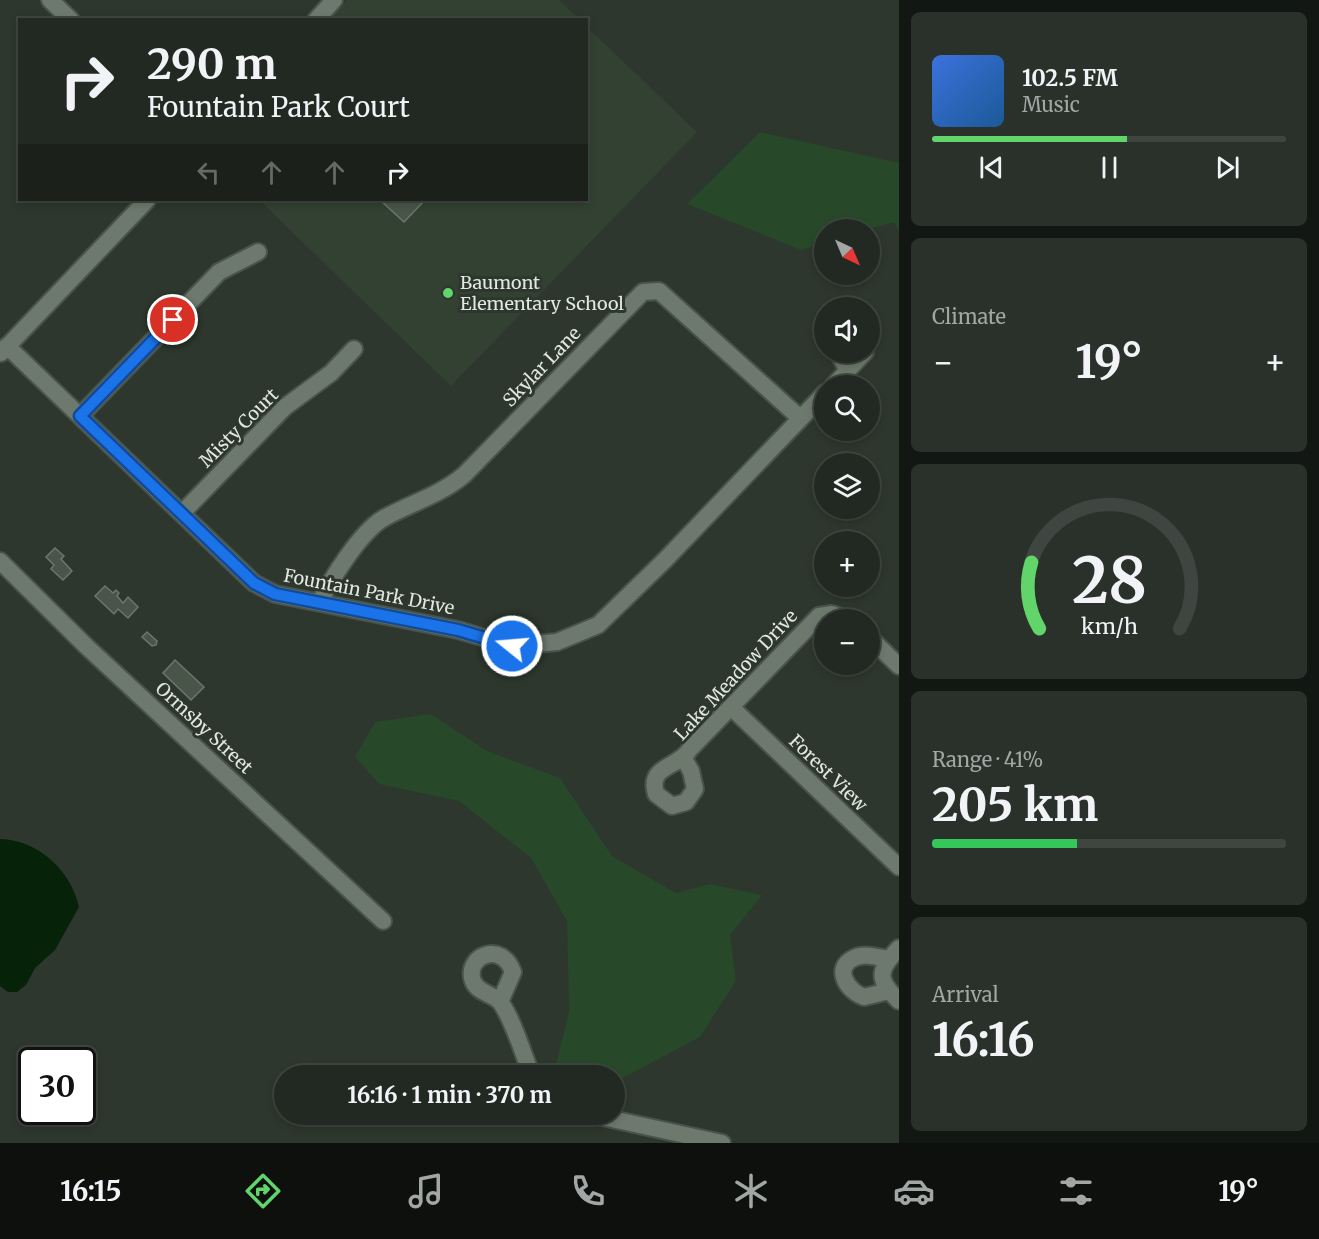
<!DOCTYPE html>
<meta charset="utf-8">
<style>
:root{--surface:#222922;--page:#2a312a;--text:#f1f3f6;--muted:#a2a6a5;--line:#3f4540;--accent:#61d46a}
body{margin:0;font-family:Merriweather,serif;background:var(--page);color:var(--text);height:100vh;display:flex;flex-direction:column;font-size:22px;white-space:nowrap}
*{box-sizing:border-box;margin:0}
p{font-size:20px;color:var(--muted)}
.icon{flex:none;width:33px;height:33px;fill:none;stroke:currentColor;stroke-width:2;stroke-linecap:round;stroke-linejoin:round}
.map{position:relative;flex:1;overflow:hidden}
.drawer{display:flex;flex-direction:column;gap:12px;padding:12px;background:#131713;width:420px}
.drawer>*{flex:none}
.top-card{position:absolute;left:18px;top:18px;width:570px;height:183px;border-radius:0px;box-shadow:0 3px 9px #0003,0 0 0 2px var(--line);background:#222922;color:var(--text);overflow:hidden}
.needle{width:39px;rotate:136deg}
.tools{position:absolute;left:814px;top:219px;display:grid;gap:12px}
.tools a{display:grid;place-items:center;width:66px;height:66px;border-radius:50%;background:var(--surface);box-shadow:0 3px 9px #0003,0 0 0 2px var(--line);font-size:30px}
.speed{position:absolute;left:18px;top:1047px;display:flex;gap:12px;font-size:30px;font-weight:700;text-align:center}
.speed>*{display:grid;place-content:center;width:78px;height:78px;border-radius:50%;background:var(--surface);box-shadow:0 3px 9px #0003,0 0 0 2px var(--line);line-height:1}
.speed .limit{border:3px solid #111;border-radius:9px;background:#fff;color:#111}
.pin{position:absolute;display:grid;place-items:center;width:51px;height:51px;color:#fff;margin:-26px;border:3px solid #fff;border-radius:50%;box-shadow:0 2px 6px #0007}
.me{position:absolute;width:66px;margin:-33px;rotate:287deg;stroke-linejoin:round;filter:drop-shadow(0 0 4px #0008)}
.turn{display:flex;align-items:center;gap:21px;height:126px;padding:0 30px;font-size:27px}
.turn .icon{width:78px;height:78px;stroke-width:2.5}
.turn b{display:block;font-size:42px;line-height:51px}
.lanes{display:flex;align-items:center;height:57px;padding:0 30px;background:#0003;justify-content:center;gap:30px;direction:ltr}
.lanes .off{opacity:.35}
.big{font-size:45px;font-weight:700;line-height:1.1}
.drawer .card{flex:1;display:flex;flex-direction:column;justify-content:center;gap:9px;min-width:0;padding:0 21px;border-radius:9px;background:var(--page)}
.drawer .dial{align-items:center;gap:0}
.dial svg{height:156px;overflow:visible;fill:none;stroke:var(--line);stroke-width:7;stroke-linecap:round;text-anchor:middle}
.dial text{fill:var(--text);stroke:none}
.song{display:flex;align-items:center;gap:18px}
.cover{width:72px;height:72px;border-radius:9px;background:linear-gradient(135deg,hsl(220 70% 55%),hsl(210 70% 35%))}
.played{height:6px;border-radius:3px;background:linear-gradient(90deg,var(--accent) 55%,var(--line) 55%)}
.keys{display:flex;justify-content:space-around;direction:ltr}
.heat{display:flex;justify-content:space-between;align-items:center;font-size:33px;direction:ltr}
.charge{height:9px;border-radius:4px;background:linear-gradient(90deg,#34c759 41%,var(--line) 0)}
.trip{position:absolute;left:274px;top:1065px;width:351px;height:60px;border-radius:30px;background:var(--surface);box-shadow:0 3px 9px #0003,0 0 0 2px var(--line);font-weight:700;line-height:60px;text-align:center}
.dock{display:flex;height:96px;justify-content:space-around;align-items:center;background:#0e100e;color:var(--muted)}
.dock .icon{width:42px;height:42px}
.dock .on{color:var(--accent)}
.dock b{font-size:27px;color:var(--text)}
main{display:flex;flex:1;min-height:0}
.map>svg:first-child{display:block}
</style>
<main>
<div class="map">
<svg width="899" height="1143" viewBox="0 0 899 1143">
<rect width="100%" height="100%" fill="#2d372d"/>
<path fill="#324132" d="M347 0H559L579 19H328Z
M587 27 697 132 451 386 259 200H586Z"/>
<path fill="#274829" d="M760 132 899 163V231L894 222 869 229 825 230V243L801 250 687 204Z
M431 714 487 751 560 778 612 856 676 893 710 884 762 895 730 935 736 981 700 1037 615 1082V1076L579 1075 556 1065 569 1011 567 921 531 858 459 801 379 784 355 757 375 722Z"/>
<path fill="#062208" d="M0 839C39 840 71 871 79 907L55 950 35 968 26 985 17 992H8L0 986Z"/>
<path fill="#4a554a" stroke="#6c776c" stroke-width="1.5" d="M380 200H425L404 222Z
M55 548 64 556 61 559 72 571 63 580 51 569 54 565 46 557Z
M105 586 113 593 116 590 119 593 117 596 123 603 128 597 138 607 128 618 118 609 114 614 95 596Z
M147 632 157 641 156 645 152 646 142 637Z
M175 660 204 687 191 700 163 673Z"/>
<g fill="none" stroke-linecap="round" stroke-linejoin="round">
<g stroke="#4a534b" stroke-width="20">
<path id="minor" d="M50 0 71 20
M316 20 334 0
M7 346 254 583 275 594 458 630 512 646 557 642 598 625 665 560 825 393
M838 352 848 371
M1 353 147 200
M833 386 865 352
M80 416 219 272 258 252
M182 513 285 407 331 373 354 349
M0 561 86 646 383 921
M320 602C331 579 361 531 384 518 411 503 440 495 464 475L643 292 659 291 800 418
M870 638 899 666
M731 707 899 867
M684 759 691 771 695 789 686 802 672 806 656 794C647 765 679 768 690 749L819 616 832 614 850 620
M899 948C878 970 876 979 899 1001
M888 959C877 957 865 953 854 958 832 968 848 992 864 997L889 991
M500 1002 513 972C502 940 464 956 473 981 478 994 495 994 501 1003 514 1022 523 1054 532 1076
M589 1114 722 1143"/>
</g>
<use href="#minor" stroke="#6d796d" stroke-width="16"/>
</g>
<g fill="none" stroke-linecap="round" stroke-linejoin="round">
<g stroke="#114b97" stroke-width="15">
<path id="route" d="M173 320 80 416 254 583 275 594 458 630 512 646"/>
</g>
<use href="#route" stroke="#1a73e8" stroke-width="10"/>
</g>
<circle fill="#61d46a" stroke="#2d372d" stroke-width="2" cx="448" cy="293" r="6"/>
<g text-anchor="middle" stroke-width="6" stroke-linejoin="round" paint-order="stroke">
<g font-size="18" fill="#e1e8e1" stroke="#2d372d" text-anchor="start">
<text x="460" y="289">Baumont<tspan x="460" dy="21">Elementary School</tspan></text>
</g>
<g font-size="18" fill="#e1e8e1" stroke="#2d372d">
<text transform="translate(542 367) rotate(-46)" y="6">Skylar Lane</text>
<text transform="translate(239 428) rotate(-45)" y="6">Misty Court</text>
<text transform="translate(369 592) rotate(11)" y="6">Fountain Park Drive</text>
<text transform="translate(736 675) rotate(-47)" y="6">Lake Meadow Drive</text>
<text transform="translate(204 728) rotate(43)" y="6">Ormsby Street</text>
<text transform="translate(828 773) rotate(44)" y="6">Forest View</text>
</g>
</g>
</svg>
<div class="tools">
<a><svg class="needle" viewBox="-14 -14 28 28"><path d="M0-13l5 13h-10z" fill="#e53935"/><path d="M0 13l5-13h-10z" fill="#a2a6a5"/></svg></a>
<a><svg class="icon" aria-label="sound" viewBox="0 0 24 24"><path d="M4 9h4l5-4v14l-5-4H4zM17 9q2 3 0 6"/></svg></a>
<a><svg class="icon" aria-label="search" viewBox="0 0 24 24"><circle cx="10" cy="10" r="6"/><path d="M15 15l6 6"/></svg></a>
<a><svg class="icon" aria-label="layers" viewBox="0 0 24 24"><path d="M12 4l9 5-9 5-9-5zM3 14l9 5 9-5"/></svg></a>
<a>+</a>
<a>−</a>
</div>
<div class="speed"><div class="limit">30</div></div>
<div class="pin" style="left:173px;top:320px;background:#d93025"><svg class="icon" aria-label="arrive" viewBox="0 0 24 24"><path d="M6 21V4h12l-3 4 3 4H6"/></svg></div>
<svg class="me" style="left:512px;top:646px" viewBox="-20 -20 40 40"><circle r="17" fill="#1a73e8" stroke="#fff" stroke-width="3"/><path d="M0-11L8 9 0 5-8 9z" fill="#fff"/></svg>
<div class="trip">16:16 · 1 min · 370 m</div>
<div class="top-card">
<div class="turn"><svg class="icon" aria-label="right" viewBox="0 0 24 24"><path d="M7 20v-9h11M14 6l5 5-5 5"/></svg><div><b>290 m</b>Fountain Park Court</div></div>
<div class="lanes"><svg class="icon off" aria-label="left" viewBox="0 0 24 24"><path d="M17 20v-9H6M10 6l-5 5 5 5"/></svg><svg class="icon off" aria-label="ahead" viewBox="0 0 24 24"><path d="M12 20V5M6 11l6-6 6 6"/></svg><svg class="icon off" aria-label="ahead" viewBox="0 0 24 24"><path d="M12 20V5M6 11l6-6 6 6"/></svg><svg class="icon" aria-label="right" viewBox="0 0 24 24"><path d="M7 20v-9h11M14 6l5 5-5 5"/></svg></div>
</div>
</div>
<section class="drawer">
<div class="card">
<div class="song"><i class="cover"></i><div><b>102.5 FM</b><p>Music</p></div></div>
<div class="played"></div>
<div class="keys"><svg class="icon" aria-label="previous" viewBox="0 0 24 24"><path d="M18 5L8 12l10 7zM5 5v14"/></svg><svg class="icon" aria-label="pause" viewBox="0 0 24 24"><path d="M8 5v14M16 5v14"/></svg><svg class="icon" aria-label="next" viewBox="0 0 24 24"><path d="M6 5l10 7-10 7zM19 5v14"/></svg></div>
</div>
<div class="card"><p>Climate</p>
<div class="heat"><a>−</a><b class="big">19°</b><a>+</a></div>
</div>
<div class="card dial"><svg viewBox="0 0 100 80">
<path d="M14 69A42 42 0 1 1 86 69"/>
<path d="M14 69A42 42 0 0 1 10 35" stroke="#61d46a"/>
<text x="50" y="56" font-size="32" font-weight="700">28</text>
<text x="50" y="72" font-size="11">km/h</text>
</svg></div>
<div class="card"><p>Range · 41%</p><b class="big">205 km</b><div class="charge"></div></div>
<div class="card"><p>Arrival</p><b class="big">16:16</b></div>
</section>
</main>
<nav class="dock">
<b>16:15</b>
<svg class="icon on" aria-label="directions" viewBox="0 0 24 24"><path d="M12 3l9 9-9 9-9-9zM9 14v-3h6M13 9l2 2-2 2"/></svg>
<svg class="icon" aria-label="music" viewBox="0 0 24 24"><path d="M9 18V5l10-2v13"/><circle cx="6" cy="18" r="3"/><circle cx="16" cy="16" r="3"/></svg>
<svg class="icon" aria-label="phone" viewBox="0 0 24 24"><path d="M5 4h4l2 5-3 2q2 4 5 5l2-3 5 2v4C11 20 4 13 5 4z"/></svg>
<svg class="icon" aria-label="climate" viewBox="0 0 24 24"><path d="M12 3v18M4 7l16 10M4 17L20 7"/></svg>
<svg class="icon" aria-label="car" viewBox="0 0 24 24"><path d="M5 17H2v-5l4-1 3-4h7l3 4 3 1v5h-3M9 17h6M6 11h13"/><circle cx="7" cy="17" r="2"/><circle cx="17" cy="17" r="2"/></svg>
<svg class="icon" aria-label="filters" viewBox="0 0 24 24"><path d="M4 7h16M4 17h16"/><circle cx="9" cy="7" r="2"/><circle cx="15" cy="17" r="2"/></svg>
<b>19°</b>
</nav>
